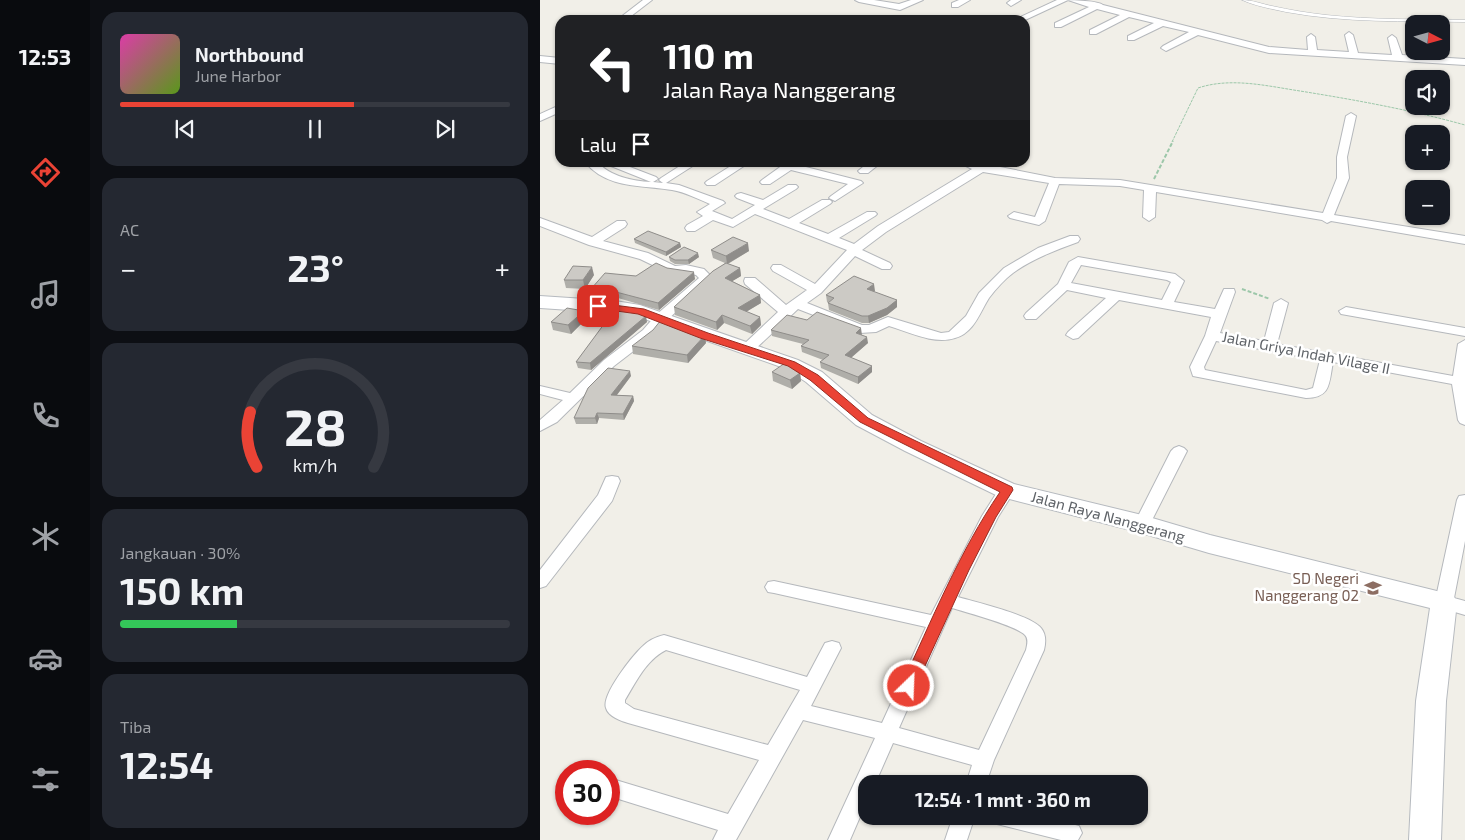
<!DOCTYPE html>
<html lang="id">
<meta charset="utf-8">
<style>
:root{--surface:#171b24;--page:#242831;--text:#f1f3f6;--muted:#9ea1a6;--line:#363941;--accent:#ea4335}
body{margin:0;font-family:"Exo 2",sans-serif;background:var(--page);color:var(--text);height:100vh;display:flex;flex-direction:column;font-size:19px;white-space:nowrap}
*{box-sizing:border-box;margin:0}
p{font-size:16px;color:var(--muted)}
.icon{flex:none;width:28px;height:28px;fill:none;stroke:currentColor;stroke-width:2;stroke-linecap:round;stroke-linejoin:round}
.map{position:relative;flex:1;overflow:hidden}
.drawer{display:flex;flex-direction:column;gap:12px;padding:12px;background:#0d0f14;width:450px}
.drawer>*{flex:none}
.guide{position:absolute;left:15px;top:15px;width:475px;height:152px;border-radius:15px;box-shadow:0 1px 4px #0004;background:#202124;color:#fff;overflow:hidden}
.needle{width:32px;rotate:96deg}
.fabs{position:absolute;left:865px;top:15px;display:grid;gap:10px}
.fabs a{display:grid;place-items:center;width:45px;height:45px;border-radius:10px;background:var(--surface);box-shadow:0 1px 4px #0004;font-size:25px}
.speed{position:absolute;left:15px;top:760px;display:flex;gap:10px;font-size:25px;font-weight:700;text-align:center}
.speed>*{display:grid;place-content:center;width:65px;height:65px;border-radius:50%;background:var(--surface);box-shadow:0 1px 4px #0004;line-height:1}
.speed .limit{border:8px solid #d22;background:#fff;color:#111}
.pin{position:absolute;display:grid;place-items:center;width:42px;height:42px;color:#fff;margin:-21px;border-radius:10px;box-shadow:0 2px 8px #0006}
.me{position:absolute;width:55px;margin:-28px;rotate:24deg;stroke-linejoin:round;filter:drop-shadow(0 0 4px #0008)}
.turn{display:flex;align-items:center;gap:18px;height:105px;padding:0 25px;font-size:22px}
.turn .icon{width:65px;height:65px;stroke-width:2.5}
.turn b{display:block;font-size:35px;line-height:42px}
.then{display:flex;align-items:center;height:48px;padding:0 25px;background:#0003;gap:10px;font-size:19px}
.big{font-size:38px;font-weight:700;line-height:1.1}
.drawer .card{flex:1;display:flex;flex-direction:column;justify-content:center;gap:8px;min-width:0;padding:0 18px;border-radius:15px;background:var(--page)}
.drawer .dial{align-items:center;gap:0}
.dial svg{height:130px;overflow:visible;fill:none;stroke:var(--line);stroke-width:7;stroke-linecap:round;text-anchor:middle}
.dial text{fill:var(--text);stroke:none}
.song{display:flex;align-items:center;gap:15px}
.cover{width:60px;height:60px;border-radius:8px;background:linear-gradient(135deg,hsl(320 70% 55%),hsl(90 70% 35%))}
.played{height:5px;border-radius:2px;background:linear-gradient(90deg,var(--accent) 60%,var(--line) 60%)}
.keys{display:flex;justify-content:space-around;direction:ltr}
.heat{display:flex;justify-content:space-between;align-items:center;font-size:28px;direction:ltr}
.charge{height:8px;border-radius:4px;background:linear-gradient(90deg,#34c759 30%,var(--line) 0)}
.trip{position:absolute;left:318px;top:775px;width:290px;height:50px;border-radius:15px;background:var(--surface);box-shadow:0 1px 4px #0004;font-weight:700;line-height:50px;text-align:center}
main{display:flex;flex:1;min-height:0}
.tabs{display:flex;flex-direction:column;width:90px;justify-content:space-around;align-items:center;background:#090b0e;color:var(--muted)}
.tabs .icon{width:35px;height:35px}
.tabs .on{color:var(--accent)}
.tabs b{font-size:22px;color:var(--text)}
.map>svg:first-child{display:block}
</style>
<main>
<nav class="tabs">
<b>12:53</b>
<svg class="icon on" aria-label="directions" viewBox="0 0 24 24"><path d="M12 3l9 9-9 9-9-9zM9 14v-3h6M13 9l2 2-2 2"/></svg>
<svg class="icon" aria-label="music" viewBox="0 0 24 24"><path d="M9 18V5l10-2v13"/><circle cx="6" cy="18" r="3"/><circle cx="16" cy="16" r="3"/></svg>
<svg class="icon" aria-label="phone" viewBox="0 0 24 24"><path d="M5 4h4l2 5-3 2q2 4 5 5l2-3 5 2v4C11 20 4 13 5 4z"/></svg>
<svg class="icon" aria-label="climate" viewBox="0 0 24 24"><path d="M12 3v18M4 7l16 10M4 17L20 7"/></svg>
<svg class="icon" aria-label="car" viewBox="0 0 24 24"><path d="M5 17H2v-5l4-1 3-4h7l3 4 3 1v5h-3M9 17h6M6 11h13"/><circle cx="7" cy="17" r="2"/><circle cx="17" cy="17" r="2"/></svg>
<svg class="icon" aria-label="filters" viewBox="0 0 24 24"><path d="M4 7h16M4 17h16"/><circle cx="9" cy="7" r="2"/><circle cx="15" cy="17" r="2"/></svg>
</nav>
<section class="drawer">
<div class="card">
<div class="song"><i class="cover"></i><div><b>Northbound</b><p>June Harbor</p></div></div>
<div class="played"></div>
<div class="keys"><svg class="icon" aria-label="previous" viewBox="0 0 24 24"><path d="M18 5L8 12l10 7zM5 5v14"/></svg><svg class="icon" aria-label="pause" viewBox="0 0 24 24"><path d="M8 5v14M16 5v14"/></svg><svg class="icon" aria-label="next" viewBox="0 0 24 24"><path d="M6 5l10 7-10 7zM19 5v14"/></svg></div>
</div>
<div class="card"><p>AC</p>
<div class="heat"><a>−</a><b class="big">23°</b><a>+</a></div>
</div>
<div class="card dial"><svg viewBox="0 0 100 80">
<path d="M14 69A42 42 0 1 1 86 69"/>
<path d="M14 69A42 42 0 0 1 10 35" stroke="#ea4335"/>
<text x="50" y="56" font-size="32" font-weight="700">28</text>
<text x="50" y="72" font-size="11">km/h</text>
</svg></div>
<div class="card"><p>Jangkauan · 30%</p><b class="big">150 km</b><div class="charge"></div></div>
<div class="card"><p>Tiba</p><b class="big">12:54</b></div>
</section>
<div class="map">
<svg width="925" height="840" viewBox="0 0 925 840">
<rect width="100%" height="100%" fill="#f1efe8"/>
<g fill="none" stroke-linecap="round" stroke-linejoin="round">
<g stroke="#b5b8bc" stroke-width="1">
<path id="lane" d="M702 0C712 0 722 4 732 6 750 10 768 13 786 15 832 20 879 19 925 20V22C865 21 805 23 746 12 732 9 715 6 702 0Z"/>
</g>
<g stroke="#b5b8bc" stroke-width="2">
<path id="street" d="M103 0H112L86 20H77Z
M315 0H334L359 4 371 0H383L360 10 319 2Z
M419 0H430L418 7H412V3Z
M471 0H481L471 6 467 3Z
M517 0C528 0 556 0 563 5L729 47 768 50 767 37 771 34 775 37 777 50 809 52 805 35 809 32 813 35 818 53 852 55 848 38 852 35 856 38 862 55 925 59V65L729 53 658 35 626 51 621 48 623 46 649 32 623 26 594 40H588V36L614 23 589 17 556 34H550V30L580 15 557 9 521 27H515V23L549 7 528 0 485 20H474Z
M0 56 20 58V64L0 62Z
M20 105V112L0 121V114Z
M811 113 816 116 807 157 809 178 794 215 925 236V244L791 221 787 223 782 220 616 192 615 217 609 221 603 217 604 190 580 186 519 184 505 221 499 225 470 218 468 216 474 212 495 217 509 183 443 172 346 232 322 250 350 263 352 266 350 269H342L315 256 281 293 267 303 322 325H329L348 317 401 333 409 332 426 316 439 293 464 268 498 248 530 236H538L540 239 538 242C516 250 492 259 473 273 465 279 455 290 449 298 440 312 434 333 415 338 394 345 369 332 349 326L336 332 320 333 258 309 212 352H202L200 349 202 346 238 312 205 284 204 281 205 278H215L246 305 267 290 233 271 231 268 233 265H241L275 284 307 250 215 214 193 227 173 220 155 231H147L145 228 147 225 163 216 157 212 170 204C158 199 145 192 132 190 102 185 67 189 45 162H57C70 176 92 181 111 182L61 162H77L116 177 118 179 113 182 123 183 119 180 121 178 146 162H159L126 183 139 185 183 201 185 203 172 211 192 219 215 205 197 198 195 196 197 194 201 193 223 200 248 185H256L258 187 256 189 223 209 249 219 282 200H290L292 202 290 204 259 223 288 234 327 212H335L337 214 335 216 299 238 314 244 338 226 432 169 418 162H435L515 178 580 180 783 213 797 178V157L806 116Z
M197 162H210L175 185H167L165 183 167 181Z
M247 162H260L258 165 321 181 323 183 295 201 289 198 291 196 308 184 251 170 230 184H222L220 182 222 180Z
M329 162H342L328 173H320L318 171Z
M0 218 52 237 77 221H85L87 224 85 227 63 241 108 253 135 266 146 265 164 269 173 278 126 321 113 336 74 366 17 422 0 431V420L23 400 0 394V386L30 393 64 360 103 330 116 315 159 278 156 275 146 273H129L100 259 49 245 0 226Z
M538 257 635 274 644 281 634 302 675 309 684 289H694L695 292 680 333 724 341 734 303 741 299 748 303 737 344 913 376 918 344 925 340V425L920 423 918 420 912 384 793 362C789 383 791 398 766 398L653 376 650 367 665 336 671 317 579 300 538 338 533 339 526 335 528 332 566 298 527 290 496 319H486L484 316 486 313 518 284 529 262ZM541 265 627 280 631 282 622 300 531 283ZM676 341 780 360 773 388 766 390 665 370 664 367Z
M806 307 925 328V336L801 314 799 311Z
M639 446 644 448 647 451 610 524 608 528 602 530 596 528 594 524 631 451 634 448Z
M72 476 78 477 80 481 72 501 6 586 0 588V570L58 495 66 477Z
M467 485 473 486 475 490 458 517 418 597C435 602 491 615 501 628 506 634 506 642 504 650L454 760 446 784H426L432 765 353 743 335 784H326V803L310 840H288L335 738 263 720 196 840H173L178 830 69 796V778L188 814 219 760 88 723C81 721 68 716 66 708 61 695 93 655 103 646 109 640 116 637 124 635L267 677 285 643 292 641 299 643 301 648 271 706 342 723 386 627 234 593 228 592 225 587 228 582 234 581 391 615 442 516 461 486ZM412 608C428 613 475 625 485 635 489 639 487 645 486 650L439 750 359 728ZM126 650 260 690 228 745 94 709 85 703V700C96 682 106 660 126 650Z
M925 495V541L914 598 925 601V615L898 607 895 602 917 500 919 496Z
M413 816H435L427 840H405Z
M450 816H501L539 826 542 833 538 840H521L453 823Z"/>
</g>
<g stroke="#b6babf" stroke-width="2">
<path id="secondary" d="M0 296 75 301 100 305 258 360 282 372 332 415 381 441 474 484 602 515 670 535 913 595 917 602 906 701 901 840H869L876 701 890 608 669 553 598 532 458 496 365 451 316 425 266 382 244 368 96 316 75 313 0 308Z"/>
</g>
<path stroke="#9cc7a9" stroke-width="1" stroke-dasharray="3 1" stroke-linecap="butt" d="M632 142 658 88C691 77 727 86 760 91 816 100 871 110 925 125"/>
<path stroke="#9cc7a9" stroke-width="2" stroke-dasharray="4 2" stroke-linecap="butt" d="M614 179 633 141
M702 289 730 299"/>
<use href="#lane" fill="#fff" fill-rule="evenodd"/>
<use href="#street" fill="#fff" fill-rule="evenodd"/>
<use href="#secondary" fill="#fff" fill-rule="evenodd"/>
</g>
<path fill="#afaea9" d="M94 239 140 243 141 247 126 256 95 243Z
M171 250 209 251 188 264 200 268 201 276 192 281 220 295 221 303 206 312 220 317 221 325 212 334 184 323 177 330 135 315 134 307 185 263 173 258Z
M129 257H159L149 264H135L130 261Z
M127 268 155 279 119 310 78 298 53 296 51 289 96 276Z
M54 275 45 289 26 288 24 280Z
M335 291 334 292 357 307 347 315 329 323H322L289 310 288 303 287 302 286 295Z
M55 314 107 322 51 370 38 368 36 362 66 322 57 320Z
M46 319 31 334 13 330 11 322Z
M231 330 322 335 328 343 311 358 332 366V372L318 384 281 368 280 362 283 360 262 352 261 346 263 344 232 336Z
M166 343 148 363 93 354 92 346Z
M232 372 260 373 261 381 252 389 233 381Z
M91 376 77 395 93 396 94 401 84 420 59 418 57 424H36L34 418Z"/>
<path fill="#8f8d8a" d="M140 243 141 247 126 256V252Z
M208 243 209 251 187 264 186 256Z
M158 253 159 257 149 264 148 260Z
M52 267 54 275 45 289 43 280Z
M200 268 201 276 186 285 185 278Z
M154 272 155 279 119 310 118 303Z
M334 284 335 291 327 296V289Z
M220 295 221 303 199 316 198 308Z
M357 300V307L347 315 329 323 328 316Z
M44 311 46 319 31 334 28 325Z
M182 315 184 323 177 330 176 322Z
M106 316 107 322 51 370 50 363Z
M220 317 221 325 212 334 210 326Z
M321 328 322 335 316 333Z
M165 335 166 343 148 363 147 355Z
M327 337 328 343 306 362 305 355Z
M332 366V372L318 384V377Z
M90 371 91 376 73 400 71 395Z
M260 373 261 381 252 389 250 380Z
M93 396 94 401 84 420 83 414Z
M57 413 59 418 57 424 55 418Z"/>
<path fill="#cccac5" stroke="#8f8d8a" d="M108 231 140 243 126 252 94 239Z
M193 237 208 243 186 256 171 250Z
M144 247 158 253 148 260H135L129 257Z
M116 263 127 268 154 272 118 303 76 292 51 289 65 273 96 276Z
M186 263 200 268 185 278 220 295 198 308 220 317 210 326 182 315 176 322 134 307 173 271Z
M33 266 52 267 43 280H24Z
M314 276 334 284 327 289 357 300 347 308 328 316H322L288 303 294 298 286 295Z
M27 308 44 311 28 325 11 322Z
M61 308 94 312 106 316 50 363 36 362 70 316 55 314Z
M277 312 321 328 316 333 327 337 305 355 332 366 318 377 280 362 289 355 261 346 269 340 231 330 247 315 267 320Z
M121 320 165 335 147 355 92 346 113 330Z
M245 363 260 373 250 380 232 372Z
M68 368 90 371 71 395 93 396 83 414 57 413 55 418H34L48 388Z"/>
<path fill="#ea4335" stroke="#982c22" d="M58 303 104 309 168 333 255 362 278 375 328 418 472 487 473 490 456 517 429 570 374 690 369 692 363 690 361 686C392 620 419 552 460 492L320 422 270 380 248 366 160 338 98 314 55 308 53 306Z"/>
<defs>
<g id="school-bare" transform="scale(1.35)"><path d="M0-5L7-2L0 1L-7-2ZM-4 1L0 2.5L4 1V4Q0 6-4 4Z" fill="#8d6e63" stroke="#fff" stroke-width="2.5" paint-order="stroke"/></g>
</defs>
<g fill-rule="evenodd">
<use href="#school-bare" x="833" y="588"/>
</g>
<g text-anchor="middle" stroke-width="5" stroke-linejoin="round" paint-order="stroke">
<g font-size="15" fill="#5f6368" stroke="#fff">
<text transform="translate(766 353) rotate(11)" y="5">Jalan Griya Indah Vilage II</text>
<text transform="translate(568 517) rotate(15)" y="5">Jalan Raya Nanggerang</text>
</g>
<g font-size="15" fill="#785e54" stroke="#fff" text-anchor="end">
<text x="819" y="584">SD Negeri<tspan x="819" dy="17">Nanggerang 02</tspan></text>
</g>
</g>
</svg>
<div class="fabs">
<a><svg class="needle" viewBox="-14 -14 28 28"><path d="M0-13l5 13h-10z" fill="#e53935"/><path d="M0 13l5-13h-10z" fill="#9ea1a6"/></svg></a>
<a><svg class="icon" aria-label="sound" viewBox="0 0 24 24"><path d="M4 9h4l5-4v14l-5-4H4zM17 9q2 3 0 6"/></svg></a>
<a>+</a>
<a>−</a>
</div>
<div class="speed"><div class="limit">30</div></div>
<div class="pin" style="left:58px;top:306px;background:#d93025"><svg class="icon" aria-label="arrive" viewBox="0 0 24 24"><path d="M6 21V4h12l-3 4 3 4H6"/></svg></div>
<svg class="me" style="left:369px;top:686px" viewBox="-20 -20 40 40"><circle r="17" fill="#ea4335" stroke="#fff" stroke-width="3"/><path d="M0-11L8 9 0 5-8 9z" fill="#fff"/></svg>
<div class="trip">12:54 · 1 mnt · 360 m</div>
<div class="guide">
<div class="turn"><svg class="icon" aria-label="left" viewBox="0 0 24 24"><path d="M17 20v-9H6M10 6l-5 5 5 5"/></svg><div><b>110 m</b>Jalan Raya Nanggerang</div></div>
<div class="then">Lalu<svg class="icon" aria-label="arrive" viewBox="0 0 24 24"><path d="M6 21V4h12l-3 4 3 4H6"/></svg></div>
</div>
</div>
</main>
